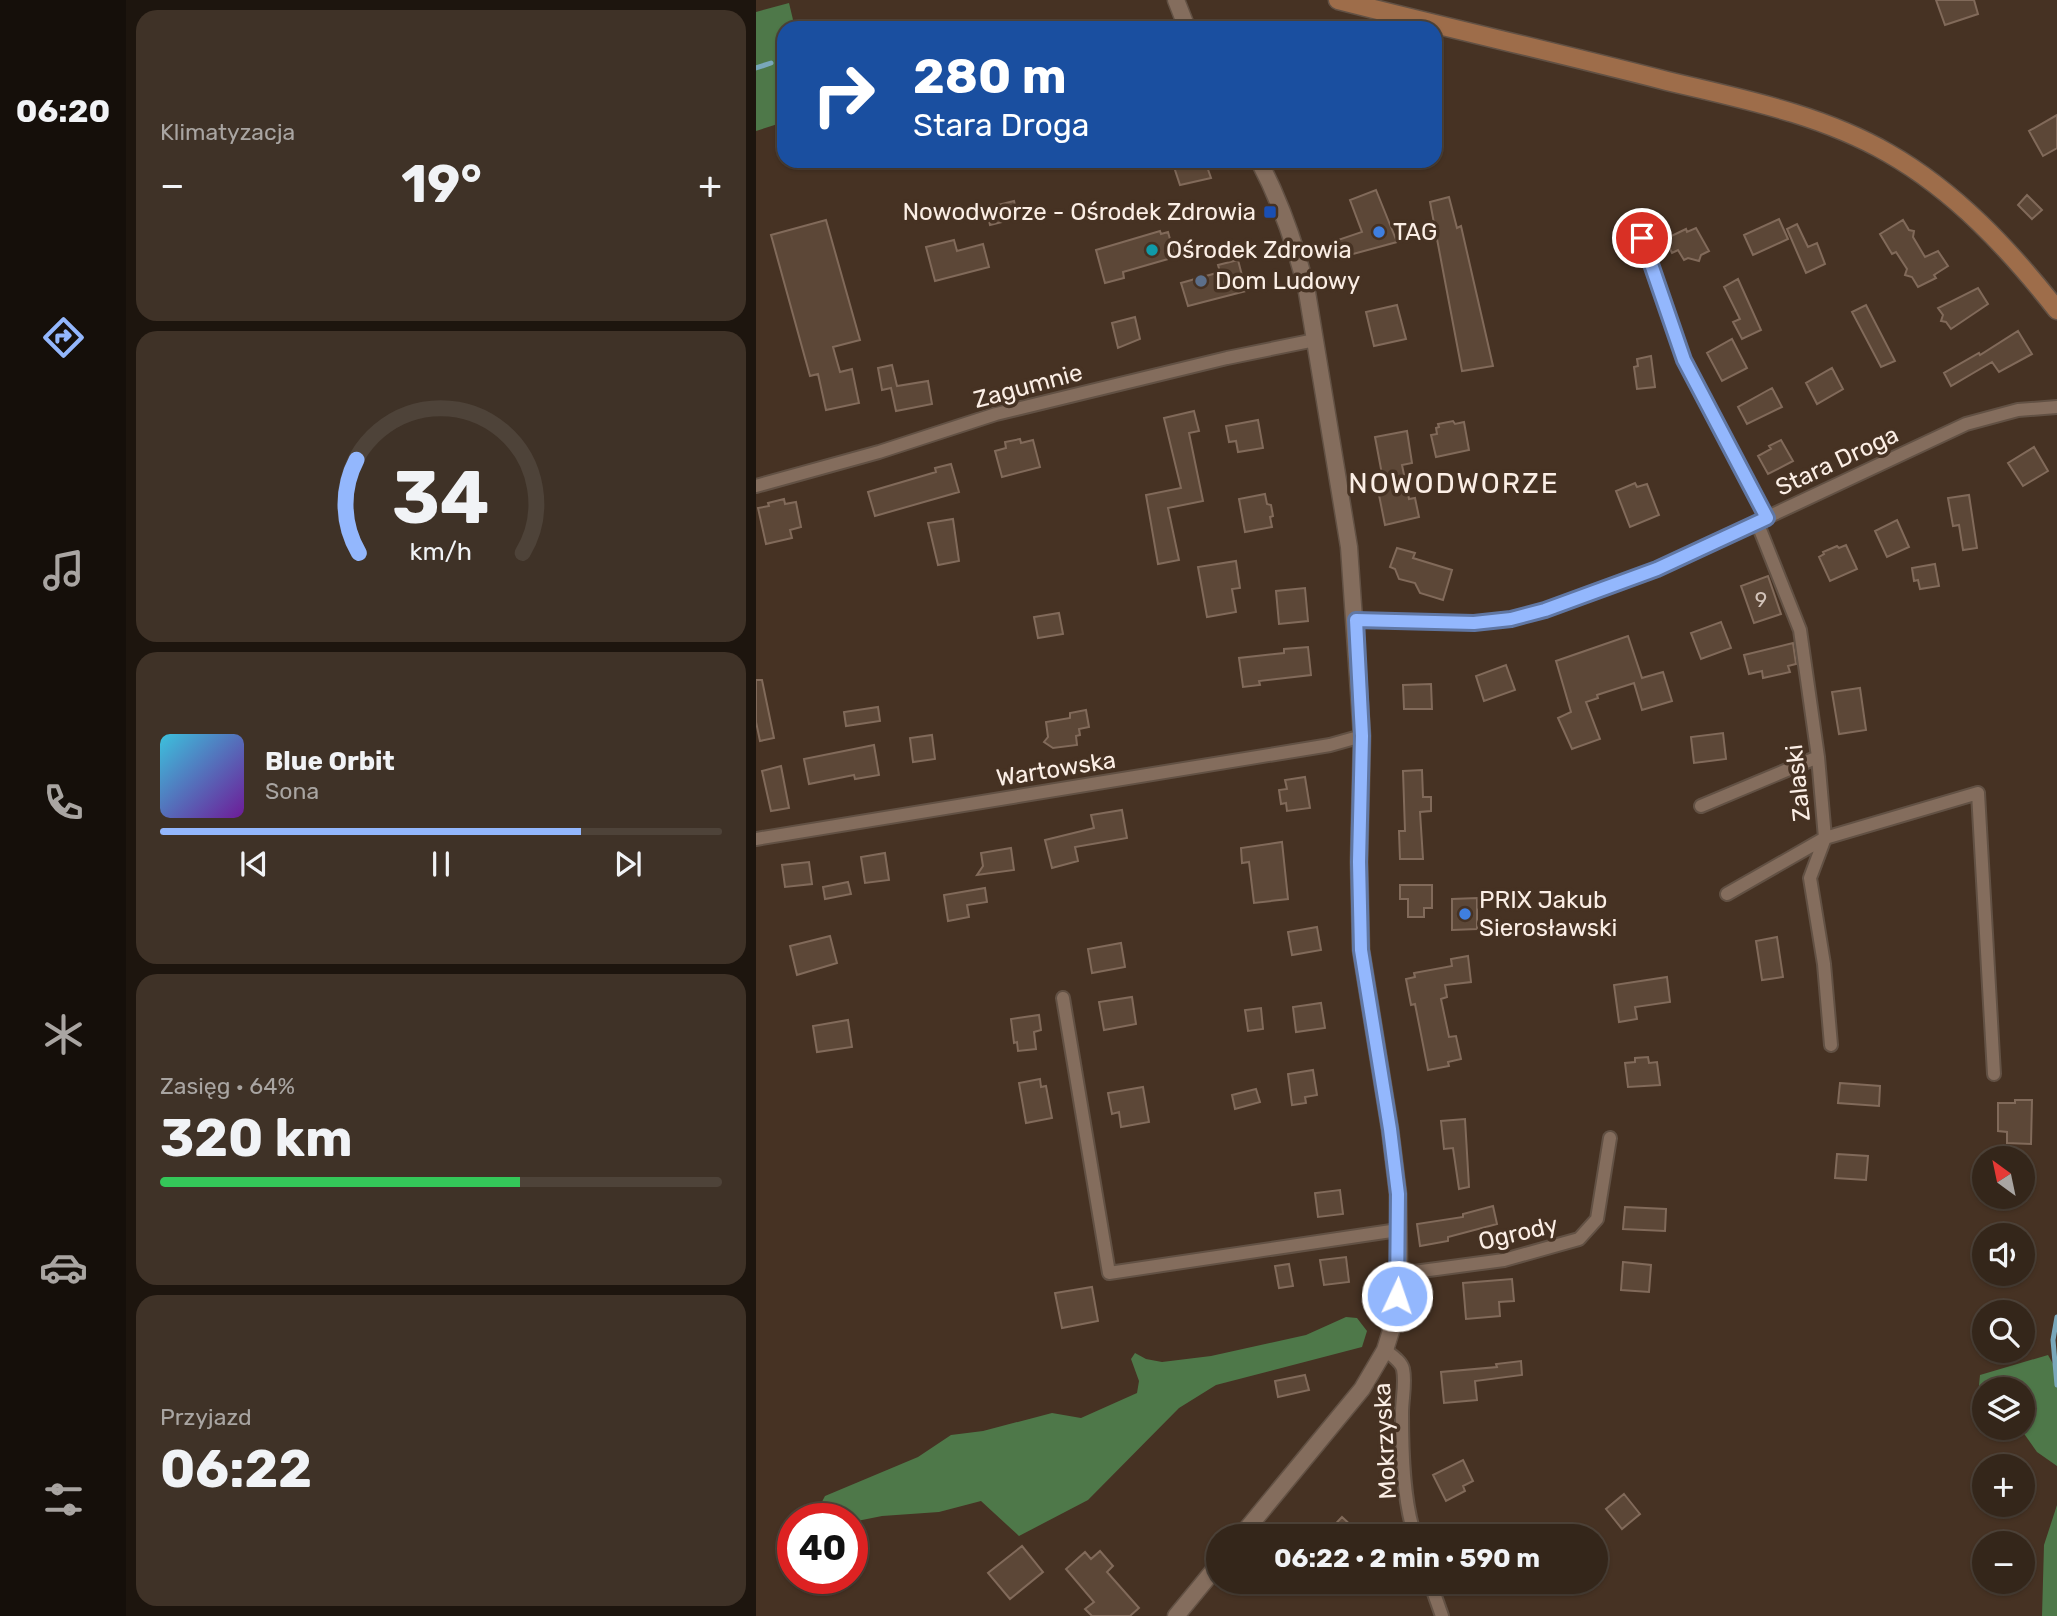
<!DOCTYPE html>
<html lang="pl">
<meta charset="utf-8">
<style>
:root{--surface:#34261a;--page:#3f3227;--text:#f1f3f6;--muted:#a9a5a2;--line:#4e4339;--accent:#93b7fd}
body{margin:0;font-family:Rubik,sans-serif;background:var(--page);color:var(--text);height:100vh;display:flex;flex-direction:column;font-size:26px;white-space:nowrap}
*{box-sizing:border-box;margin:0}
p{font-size:23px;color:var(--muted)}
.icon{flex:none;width:38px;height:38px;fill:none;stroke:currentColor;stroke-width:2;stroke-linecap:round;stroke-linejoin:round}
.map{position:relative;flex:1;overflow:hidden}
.details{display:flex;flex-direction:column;gap:10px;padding:10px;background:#1d150e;width:630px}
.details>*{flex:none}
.guide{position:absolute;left:21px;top:21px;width:665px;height:147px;border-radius:21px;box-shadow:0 2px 5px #0004,0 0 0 2px var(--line);background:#1a4fa0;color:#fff;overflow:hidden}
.needle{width:46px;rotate:327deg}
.tools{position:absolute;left:1216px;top:1146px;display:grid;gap:14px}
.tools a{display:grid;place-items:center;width:63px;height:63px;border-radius:50%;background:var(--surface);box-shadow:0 2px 5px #0004,0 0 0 2px var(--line);font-size:35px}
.speed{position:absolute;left:21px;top:1503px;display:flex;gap:14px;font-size:35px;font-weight:700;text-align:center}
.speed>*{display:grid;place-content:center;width:91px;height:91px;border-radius:50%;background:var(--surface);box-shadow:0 2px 5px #0004,0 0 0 2px var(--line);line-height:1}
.speed .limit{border:10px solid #d22;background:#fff;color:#111}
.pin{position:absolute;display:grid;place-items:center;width:60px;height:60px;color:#fff;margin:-30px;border:4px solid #fff;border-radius:50%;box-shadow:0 2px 7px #0007}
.me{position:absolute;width:77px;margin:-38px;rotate:3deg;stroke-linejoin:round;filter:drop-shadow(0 0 5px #0008)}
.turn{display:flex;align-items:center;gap:24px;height:147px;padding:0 21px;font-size:32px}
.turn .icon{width:91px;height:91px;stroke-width:2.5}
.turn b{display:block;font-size:49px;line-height:60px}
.big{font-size:52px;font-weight:700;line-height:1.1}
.details .tile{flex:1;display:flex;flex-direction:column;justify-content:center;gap:10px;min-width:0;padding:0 24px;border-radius:21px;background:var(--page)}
.details .dial{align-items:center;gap:0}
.dial svg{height:182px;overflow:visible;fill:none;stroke:var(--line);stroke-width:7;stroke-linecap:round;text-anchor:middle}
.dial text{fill:var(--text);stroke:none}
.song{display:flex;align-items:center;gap:21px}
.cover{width:84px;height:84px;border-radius:10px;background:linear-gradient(135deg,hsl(190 70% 55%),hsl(280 70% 35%))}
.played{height:7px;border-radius:4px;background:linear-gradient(90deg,var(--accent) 75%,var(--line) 75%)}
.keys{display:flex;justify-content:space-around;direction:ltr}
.heat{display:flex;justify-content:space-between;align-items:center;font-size:38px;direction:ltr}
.charge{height:10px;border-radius:5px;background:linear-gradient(90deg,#34c759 64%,var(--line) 0)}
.trip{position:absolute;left:450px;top:1524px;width:402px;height:70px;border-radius:35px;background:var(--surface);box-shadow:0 2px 5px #0004,0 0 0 2px var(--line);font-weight:700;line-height:70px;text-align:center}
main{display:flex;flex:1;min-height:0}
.tab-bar{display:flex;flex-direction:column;width:126px;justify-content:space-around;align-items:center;background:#150f0a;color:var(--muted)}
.tab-bar .icon{width:49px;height:49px}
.tab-bar .selected{color:var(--accent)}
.tab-bar b{font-size:32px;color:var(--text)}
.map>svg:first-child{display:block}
</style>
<main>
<nav class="tab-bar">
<b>06:20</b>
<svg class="icon selected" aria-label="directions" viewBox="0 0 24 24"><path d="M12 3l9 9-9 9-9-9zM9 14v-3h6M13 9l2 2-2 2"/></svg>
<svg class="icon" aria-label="music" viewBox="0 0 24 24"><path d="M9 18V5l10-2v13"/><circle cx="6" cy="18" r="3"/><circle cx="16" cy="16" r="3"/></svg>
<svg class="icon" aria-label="phone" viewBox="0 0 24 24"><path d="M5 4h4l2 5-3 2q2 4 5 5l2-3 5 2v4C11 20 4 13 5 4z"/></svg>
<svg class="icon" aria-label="climate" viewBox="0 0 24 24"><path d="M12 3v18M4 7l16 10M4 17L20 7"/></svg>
<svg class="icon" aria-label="car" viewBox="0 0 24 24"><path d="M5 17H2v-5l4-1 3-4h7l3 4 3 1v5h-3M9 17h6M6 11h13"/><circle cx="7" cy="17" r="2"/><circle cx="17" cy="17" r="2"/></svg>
<svg class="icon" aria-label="filters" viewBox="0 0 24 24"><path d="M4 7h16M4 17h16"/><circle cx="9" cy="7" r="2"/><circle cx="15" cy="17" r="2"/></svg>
</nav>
<section class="details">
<div class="tile"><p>Klimatyzacja</p>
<div class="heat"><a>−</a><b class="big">19°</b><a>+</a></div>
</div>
<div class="tile dial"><svg viewBox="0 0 100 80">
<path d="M14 69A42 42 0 1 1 86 69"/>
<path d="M14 69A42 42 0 0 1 13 28" stroke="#93b7fd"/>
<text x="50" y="56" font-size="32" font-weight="700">34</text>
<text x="50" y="72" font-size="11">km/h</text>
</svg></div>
<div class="tile">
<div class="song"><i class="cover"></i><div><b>Blue Orbit</b><p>Sona</p></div></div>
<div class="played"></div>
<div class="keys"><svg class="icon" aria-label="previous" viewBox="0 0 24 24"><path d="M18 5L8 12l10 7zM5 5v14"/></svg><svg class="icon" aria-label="pause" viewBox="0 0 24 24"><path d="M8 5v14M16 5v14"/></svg><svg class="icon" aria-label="next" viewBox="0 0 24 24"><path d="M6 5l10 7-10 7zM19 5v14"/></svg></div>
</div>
<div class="tile"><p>Zasięg · 64%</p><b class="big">320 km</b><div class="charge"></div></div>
<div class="tile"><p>Przyjazd</p><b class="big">06:22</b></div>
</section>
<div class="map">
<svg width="1301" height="1616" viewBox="0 0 1301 1616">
<rect width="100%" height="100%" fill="#463223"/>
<path fill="#4e7849" d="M33 3 39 28H28V122L0 131V12Z
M590 1317 601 1318 611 1331 606 1347 460 1385 423 1408 332 1500 263 1536 225 1501 183 1512 126 1516 96 1522V1519H57L69 1496 162 1457 195 1435 227 1431 296 1413 325 1418 381 1393 383 1381 375 1359 379 1353 390 1359 406 1362 455 1356 550 1335Z
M1292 1355 1301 1371V1466L1281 1452 1264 1428H1267V1390H1228V1415L1220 1416 1224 1375Z
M1301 1505V1616H1286L1288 1545Z"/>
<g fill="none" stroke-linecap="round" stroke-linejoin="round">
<path stroke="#79a7ba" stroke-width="5" d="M0 68 15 63
M1301 1317 1297 1340 1301 1385"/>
</g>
<path fill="#5c4737" stroke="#816a5a" stroke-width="2" d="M1180 0H1218L1222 14 1189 25Z
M1301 115V148L1287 156 1273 131Z
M416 161H449L455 178 424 185Z
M620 190 641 242 586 257 579 241 606 232 594 200Z
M1271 195 1286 210 1276 219 1262 205Z
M693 197 701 228 705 226 737 366 706 371 674 202Z
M258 201 262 218 234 225 230 208Z
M1023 219 1032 239 997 255 988 235Z
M70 220 104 340 77 347 84 372 96 369 103 403 70 410 62 374 54 376 15 235Z
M1147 220 1153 230 1158 231 1157 237 1169 257 1182 251 1192 266 1178 275 1180 278 1162 287 1156 277 1149 275 1151 269 1140 252 1136 254 1124 234Z
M1041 224 1052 247 1061 243 1069 264 1050 273 1031 229Z
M940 228 953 251 945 255 943 261 932 258 928 260 922 250 916 253 909 239 930 229 931 232Z
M404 231 405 234 412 232 419 257 367 272 368 278 349 283 340 250Z
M198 240 201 251 227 244 233 267 179 281 170 247Z
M482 260 490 291 432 306 425 283 464 272 462 265Z
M982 279 1005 330 986 339 977 322 984 319 968 287Z
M1222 288 1232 304 1195 329 1190 322 1185 321 1187 315 1182 308Z
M641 305 650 339 618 346 610 312Z
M1110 305 1139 361 1125 367 1096 312Z
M379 317 384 339 362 348 356 323Z
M1262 331 1276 354 1243 372 1236 362 1195 386 1188 373 1223 353 1224 355Z
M976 339 991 368 966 381 951 353Z
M895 356 899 387 881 389 878 367 882 366 881 359Z
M136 365 141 386 172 381 176 404 140 411 135 388 126 390 122 368Z
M1076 368 1087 389 1061 404 1050 383Z
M1016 388 1026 407 991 424 982 407Z
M438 411 443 431 433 433 447 501 412 508 423 560 402 564 390 495 425 488 408 418Z
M502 420 507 448 482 452 480 441 473 442 470 426Z
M697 421 699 424 708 422 713 450 680 457 675 435 681 434 680 428 683 427 682 424Z
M651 431 656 463 646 465 653 499 659 498 663 517 629 525 622 490 627 489 626 485H628L619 437Z
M264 439 265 443 277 440 284 467 246 477 239 451 250 448 249 442Z
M1025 440 1037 461 1012 474 1002 456 1015 449 1013 446Z
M1278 447 1292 471 1267 486 1252 463Z
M195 464 203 492 119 516 112 492 180 472 179 468Z
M879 483 881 487 891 484 903 515 874 527 860 491Z
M509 494 511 504 515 505 517 516 514 517 516 527 489 532 483 499Z
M1213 495 1221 548 1207 550 1203 525 1197 526 1192 498Z
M28 499 29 504 40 502 45 527 34 530 36 538 10 544 2 508 13 506 12 503Z
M197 519 203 561 182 565 172 523Z
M1141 520 1153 547 1131 557 1119 531Z
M1090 545 1101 569 1074 581 1063 557 1068 554 1067 552 1081 546 1083 548Z
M641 548 659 553 657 558 696 570 687 600 664 593 659 583 643 579 639 569 634 567Z
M480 561 484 588 476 589 480 612 451 617 442 567Z
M1179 564 1183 586 1164 589 1162 580 1158 581 1156 568Z
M1012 576 1025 614 998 623 985 586Z
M549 588 552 621 523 624 520 591Z
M303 613 307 634 282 638 278 617Z
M965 622 975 648 945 659 935 633Z
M872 636 886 678 907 672 916 701 886 710 878 683 841 695 842 698 830 702 844 739 816 749 802 718 815 712 800 661Z
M1037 643 1040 664 1032 666 1034 672 1007 678 1006 671 993 674 988 655Z
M552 647 555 675 503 681 504 685 487 687 483 658 528 653V649Z
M750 665 759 690 728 701 720 676Z
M0 680H6L18 738 4 741 0 722Z
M675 684 676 709H648L647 685Z
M1104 688 1110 730 1083 734 1076 692Z
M122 707 124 721 90 726 88 712Z
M330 710 333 727 323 729 324 735 320 736 321 745 297 748 288 742 292 737 290 722 314 718V713Z
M967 733 970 759 938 763 935 737Z
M176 735 179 759 157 762 154 738Z
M118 745 123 775 99 779 98 775 53 784 48 759Z
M25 766 33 808 15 811 6 771Z
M666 770 667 797H675V811L664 812 667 859H644L643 831H649L647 771Z
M549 777 554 808 531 811 530 803 525 804 523 790 531 789 529 780Z
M366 810 371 838 319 847 322 861 296 868 289 840 338 828 335 815Z
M526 842 532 899 498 903 493 862 486 863 485 848Z
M255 848 258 870 221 875 227 866 225 853Z
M129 853 133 880 109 883 105 857Z
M53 862 56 884 29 887 26 865Z
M92 882 95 894 69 899 67 887Z
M644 885H676V908H668V917H652V899H644Z
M229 888 231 902 211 905 213 917 192 921 188 895Z
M721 898V929L696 930V899Z
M561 927 565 950 536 955 532 932Z
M74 936 81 963 41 975 34 946Z
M1021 937 1027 977 1006 980 1000 941Z
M365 943 369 967 336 973 332 949Z
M712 956 715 982 689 985 691 997 685 999 693 1037 700 1036 705 1059 692 1062 693 1066 672 1070 659 1004 655 1005 650 979 659 977 658 973 696 966 695 959Z
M911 977 914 1002 879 1007 881 1019 863 1022 858 985Z
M376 997 380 1024 348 1030 343 1002Z
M565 1003 569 1028 540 1032 537 1007Z
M505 1008 507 1029 492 1031 489 1010Z
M283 1015 285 1030 278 1032 280 1049 262 1051 261 1042 258 1043 255 1019Z
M92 1020 96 1047 61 1052 57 1026Z
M892 1057 893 1063 901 1062 904 1085 872 1087 869 1063 879 1062V1058Z
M557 1070 561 1095 549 1097 550 1103 536 1105 532 1074Z
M284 1079 285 1087 290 1086 296 1118 270 1123 263 1083Z
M1084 1083 1124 1086 1123 1106 1082 1103Z
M387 1087 393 1122 365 1127 363 1112 356 1114 352 1093Z
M500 1089 504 1102 479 1109 476 1095Z
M1259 1100H1276L1275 1144 1251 1143V1132L1242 1131V1103H1259Z
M709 1119 713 1187 703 1189 697 1148 688 1149 685 1121Z
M1081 1154 1112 1156 1110 1180 1079 1178Z
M584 1190 587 1214 562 1217 559 1193Z
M737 1206 741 1224 692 1237V1241L664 1246 661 1224 707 1217V1214Z
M869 1207 910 1209 909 1231 867 1229Z
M590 1257 593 1282 568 1285 564 1260Z
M867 1262 895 1265 893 1292 865 1290Z
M533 1264 537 1286 523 1288 519 1266Z
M756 1279 758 1301 743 1302 744 1316 710 1319 707 1283Z
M336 1287 342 1321 306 1328 299 1293Z
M765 1361 766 1375 719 1381 721 1400 688 1403 685 1372 741 1367 740 1364Z
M549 1375 553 1390 522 1397 519 1381Z
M707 1460 717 1481 707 1486 709 1491 690 1501 677 1475Z
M868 1494 884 1514 866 1529 850 1509Z
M586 1517 599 1529 592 1536H568Z
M266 1546 287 1572 254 1599 232 1573Z
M344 1551 357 1566 351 1572 383 1608 374 1616H336L329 1609 338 1602 310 1569 329 1552 335 1559Z"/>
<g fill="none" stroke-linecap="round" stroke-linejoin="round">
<g stroke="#625144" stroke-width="16">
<path id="minor" d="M886 238 928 360 1011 518
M0 486 123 452 240 414 471 358 559 340
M1001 522 1044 630 1062 757 1069 838 1054 878 1068 964 1075 1045
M599 620 718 623 755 619 789 610 901 569 1210 424 1262 410 1301 407
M945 806 1062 757
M0 839 574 745 606 736
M971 894 1069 838 1222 793 1238 1074
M307 998 353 1273 642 1230
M643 1274 748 1260 823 1239 841 1219 854 1138
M629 1350C635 1355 645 1361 647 1369 650 1383 646 1399 646 1413 646 1450 647 1501 659 1536
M674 1582 686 1616"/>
</g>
<g stroke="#625144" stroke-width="19">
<path id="tertiary" d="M420 0 431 28
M485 1536 606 1389 629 1350 639 1318 643 1274 642 1194 634 1129 605 950 603 862 606 736 593 547 551 292C540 246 525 203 503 161
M420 1616 462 1565"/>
</g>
<g stroke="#625144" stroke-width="21">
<path id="secondary" d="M582 0C692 28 802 53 911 81 986 99 1064 114 1132 153 1199 191 1254 250 1301 310"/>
</g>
<use href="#minor" stroke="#846d5d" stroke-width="12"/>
<use href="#tertiary" stroke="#846d5d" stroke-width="16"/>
<use href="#secondary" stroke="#9e6d4a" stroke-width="18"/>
</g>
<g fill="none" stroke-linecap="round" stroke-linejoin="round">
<g stroke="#6077a4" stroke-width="18">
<path id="route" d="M641 1296 642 1194 634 1129 605 950 603 862 606 736 600 620 718 623 755 619 789 610 901 569 1011 518 928 360 886 238"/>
</g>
<use href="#route" stroke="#93b7fd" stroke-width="12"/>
</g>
<rect fill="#1a4fb4" stroke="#463223" stroke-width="2.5" x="507" y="205" width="14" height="14" rx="3.5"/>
<g fill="#3f7fe0" stroke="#463223" stroke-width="2.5">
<circle cx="623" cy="232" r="7"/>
<circle cx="709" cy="914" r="7"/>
</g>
<circle fill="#0f9aa8" stroke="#463223" stroke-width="2.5" cx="396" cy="250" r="7"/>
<circle fill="#5c6f8a" stroke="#463223" stroke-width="2.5" cx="445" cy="281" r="7"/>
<g text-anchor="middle" stroke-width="7" stroke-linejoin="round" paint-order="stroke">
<g font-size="21" fill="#d3c4ba">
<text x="1005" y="607">9</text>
</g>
<g font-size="24" fill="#fbeee5" stroke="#463223" text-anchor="start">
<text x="500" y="220" text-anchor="end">Nowodworze - Ośrodek Zdrowia</text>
<text x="637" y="240">TAG</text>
<text x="410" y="258">Ośrodek Zdrowia</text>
<text x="459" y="289">Dom Ludowy</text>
<text x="723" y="908">PRIX Jakub<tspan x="723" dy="28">Sierosławski</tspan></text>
</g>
<g font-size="24" fill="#fbeee5" stroke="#463223">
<text transform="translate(272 386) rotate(-15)" y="8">Zagumnie</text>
<text transform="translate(1081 461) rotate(-25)" y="8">Stara Droga</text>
<text transform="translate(300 769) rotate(-9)" y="8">Wartowska</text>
<text transform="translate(1042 783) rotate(-96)" y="8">Zalaski</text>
<text transform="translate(762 1233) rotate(-13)" y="8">Ogrody</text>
<text transform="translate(629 1441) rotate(-93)" y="8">Mokrzyska</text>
</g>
<g font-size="28" letter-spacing="2" fill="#fbeee5" stroke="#463223">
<text x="698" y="493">NOWODWORZE</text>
</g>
</g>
</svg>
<div class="tools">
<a><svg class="needle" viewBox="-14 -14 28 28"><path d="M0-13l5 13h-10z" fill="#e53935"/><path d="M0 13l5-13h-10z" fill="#a9a5a2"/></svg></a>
<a><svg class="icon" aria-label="sound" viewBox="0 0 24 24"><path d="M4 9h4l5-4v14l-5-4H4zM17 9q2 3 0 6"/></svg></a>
<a><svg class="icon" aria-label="search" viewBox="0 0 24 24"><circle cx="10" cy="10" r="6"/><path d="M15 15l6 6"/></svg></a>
<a><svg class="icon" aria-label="layers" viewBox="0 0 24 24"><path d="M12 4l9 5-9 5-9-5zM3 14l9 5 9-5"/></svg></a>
<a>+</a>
<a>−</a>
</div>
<div class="speed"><div class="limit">40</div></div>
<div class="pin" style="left:886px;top:238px;background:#d93025"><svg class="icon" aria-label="arrive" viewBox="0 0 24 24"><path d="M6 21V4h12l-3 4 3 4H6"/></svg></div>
<svg class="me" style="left:641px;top:1296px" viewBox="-20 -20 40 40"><circle r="17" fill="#93b7fd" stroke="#fff" stroke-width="3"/><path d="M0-11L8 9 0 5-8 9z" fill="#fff"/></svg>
<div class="trip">06:22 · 2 min · 590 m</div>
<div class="guide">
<div class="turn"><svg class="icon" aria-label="right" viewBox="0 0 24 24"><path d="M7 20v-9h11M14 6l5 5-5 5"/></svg><div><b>280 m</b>Stara Droga</div></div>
</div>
</div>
</main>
